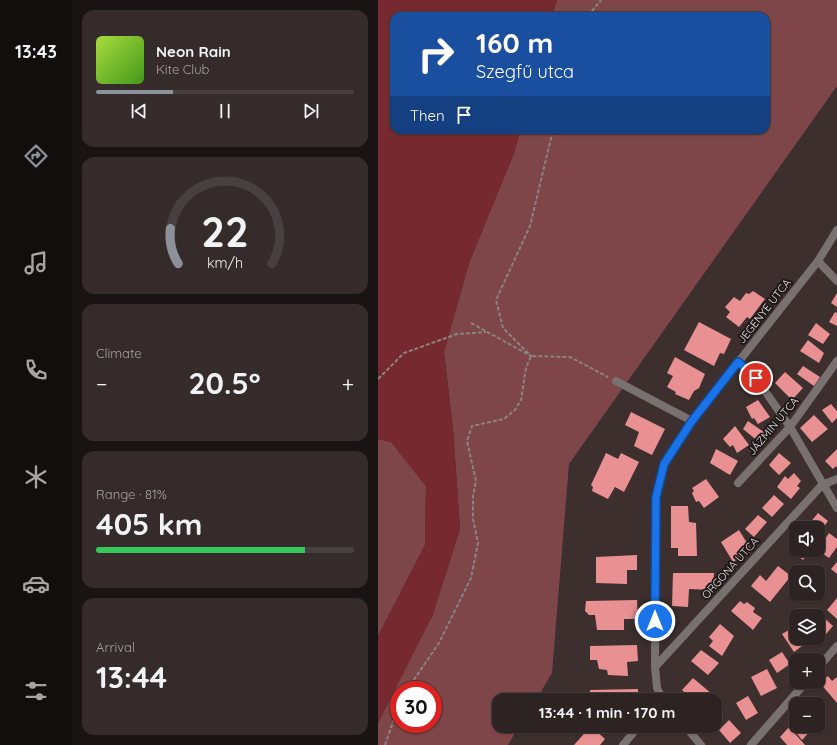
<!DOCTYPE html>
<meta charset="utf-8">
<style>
:root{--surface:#2d2322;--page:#352b2a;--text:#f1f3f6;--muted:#a7a4a5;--line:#484040;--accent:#8c9099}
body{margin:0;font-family:Quicksand,sans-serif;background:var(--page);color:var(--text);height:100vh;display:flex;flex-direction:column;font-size:15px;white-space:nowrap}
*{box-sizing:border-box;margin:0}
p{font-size:13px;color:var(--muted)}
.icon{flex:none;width:22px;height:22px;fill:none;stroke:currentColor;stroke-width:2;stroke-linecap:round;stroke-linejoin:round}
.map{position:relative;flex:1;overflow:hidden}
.sheet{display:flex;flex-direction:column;gap:10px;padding:10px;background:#191313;width:306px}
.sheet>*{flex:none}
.top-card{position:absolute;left:12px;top:12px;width:380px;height:122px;border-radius:12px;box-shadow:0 1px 3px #0004,0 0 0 1px var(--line);background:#1a4fa0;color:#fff;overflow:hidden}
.tools{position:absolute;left:411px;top:521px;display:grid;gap:8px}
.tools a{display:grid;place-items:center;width:36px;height:36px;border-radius:8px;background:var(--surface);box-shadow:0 1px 3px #0004,0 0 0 1px var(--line);font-size:20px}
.speed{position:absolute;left:12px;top:681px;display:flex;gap:8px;font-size:20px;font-weight:700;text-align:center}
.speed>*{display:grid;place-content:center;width:52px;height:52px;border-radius:50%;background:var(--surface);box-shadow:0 1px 3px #0004,0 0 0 1px var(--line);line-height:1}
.speed .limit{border:6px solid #d22;background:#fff;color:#111}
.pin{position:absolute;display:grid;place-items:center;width:34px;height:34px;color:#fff;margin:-17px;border:2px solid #fff;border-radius:50%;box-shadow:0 1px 4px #0007}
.me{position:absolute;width:44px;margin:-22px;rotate:0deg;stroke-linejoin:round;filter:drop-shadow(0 0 3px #0008)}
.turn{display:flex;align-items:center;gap:14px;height:84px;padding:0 20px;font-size:18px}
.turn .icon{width:52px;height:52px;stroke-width:2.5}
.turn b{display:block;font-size:28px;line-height:34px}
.then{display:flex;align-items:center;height:38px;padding:0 20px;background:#0003;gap:8px;font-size:15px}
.big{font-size:30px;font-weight:700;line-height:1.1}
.sheet .widget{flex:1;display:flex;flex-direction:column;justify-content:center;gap:6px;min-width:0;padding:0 14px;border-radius:12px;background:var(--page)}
.sheet .dial{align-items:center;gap:0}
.dial svg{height:104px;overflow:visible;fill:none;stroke:var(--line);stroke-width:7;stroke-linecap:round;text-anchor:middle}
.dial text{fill:var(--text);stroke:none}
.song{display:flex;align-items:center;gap:12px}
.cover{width:48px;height:48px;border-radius:6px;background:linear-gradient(135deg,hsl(80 70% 55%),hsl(100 70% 35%))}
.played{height:4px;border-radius:2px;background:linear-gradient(90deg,var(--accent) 30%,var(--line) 30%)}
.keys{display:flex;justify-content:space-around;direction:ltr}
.heat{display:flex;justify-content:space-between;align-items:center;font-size:22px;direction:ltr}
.charge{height:6px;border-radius:3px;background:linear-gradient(90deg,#34c759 81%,var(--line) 0)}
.trip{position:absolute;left:114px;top:693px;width:230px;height:40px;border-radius:12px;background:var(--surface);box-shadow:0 1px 3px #0004,0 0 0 1px var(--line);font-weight:700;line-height:40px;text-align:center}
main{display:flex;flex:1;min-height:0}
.dock{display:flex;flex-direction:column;width:72px;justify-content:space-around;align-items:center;background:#120e0e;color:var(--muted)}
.dock .icon{width:28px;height:28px}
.dock .on{color:var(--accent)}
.dock b{font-size:18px;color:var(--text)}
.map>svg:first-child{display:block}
</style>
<main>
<nav class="dock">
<b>13:43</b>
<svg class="icon on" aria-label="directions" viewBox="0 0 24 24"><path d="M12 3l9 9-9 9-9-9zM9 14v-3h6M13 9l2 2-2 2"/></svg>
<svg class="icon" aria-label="music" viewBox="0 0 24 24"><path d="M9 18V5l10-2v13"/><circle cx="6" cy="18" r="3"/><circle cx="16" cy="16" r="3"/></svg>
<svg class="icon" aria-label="phone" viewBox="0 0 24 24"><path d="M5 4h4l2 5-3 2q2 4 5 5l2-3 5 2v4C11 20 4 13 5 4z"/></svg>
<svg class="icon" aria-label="climate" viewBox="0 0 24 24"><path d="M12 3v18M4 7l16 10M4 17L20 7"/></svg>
<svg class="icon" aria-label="car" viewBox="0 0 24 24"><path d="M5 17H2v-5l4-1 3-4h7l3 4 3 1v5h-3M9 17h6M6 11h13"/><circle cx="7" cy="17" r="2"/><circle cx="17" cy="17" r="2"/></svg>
<svg class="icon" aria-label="filters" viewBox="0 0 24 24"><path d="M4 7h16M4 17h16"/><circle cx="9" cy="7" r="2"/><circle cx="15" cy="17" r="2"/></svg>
</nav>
<section class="sheet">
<div class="widget">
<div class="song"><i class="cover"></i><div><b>Neon Rain</b><p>Kite Club</p></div></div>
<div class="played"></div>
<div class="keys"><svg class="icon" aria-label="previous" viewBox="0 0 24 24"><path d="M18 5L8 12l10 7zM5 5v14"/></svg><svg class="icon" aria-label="pause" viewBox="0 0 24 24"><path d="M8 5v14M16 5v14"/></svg><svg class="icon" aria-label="next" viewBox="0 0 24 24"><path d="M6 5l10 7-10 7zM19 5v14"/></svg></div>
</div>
<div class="widget dial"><svg viewBox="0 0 100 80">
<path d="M14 69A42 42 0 1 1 86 69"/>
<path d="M14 69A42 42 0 0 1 8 42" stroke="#8c9099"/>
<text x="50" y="56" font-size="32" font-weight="700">22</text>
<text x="50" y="72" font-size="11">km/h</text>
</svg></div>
<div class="widget"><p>Climate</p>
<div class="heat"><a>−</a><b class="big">20.5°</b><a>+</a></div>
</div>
<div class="widget"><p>Range · 81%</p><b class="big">405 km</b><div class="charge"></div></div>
<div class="widget"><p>Arrival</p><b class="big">13:44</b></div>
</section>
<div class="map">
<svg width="459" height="745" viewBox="0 0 459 745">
<rect width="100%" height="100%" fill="#3c2f2e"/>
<path fill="#7e4648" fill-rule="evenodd" d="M179 0H459V86L191 464 174 673 158 700H121V726H141L130 745H0V723L55 614 82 529 75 429 66 352 91 263 136 153 142 130H388V16H174ZM21 690H55V724H21Z
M0 439 13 442 48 486 47 545 0 636Z"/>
<path fill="#76292f" d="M0 0H179L174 16H16V130H142L136 153 91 263 66 352 75 429 82 529 55 614 0 723V636L47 545 48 486 13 442 0 439Z"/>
<path fill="#e99092" d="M375 291 387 299 372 319 369 317 361 327 348 317 352 312 347 307 356 297 362 301 368 293 371 294Z
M459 293V307L453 303Z
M457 312 459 313V326L451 322Z
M321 322 353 339 346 354 342 353 336 366 306 350Z
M438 323 452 334 445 344 430 335Z
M430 340 446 353 441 363 422 351Z
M297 357 327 374 321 388 316 391 311 400 297 394 298 392 289 387 295 376 289 373Z
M425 366 442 377 436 386 419 374Z
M407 372 425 388 414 400 397 383Z
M380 400 392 417 380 424 376 418 374 419 368 407Z
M453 404 459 411V418L454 423 444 410Z
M253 412 287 429 274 455 256 446 261 432 247 425Z
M436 415 450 429 434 442 422 428Z
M370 421 387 433 381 442 365 429Z
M357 426 371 445 359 453 355 445 352 447 345 439Z
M338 449 360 461 352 475 332 463Z
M459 449V468L458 466 455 469 447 461Z
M228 453 240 459 243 453 261 462 246 492 237 487 230 499 214 491 215 487 213 485Z
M401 453 413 463 401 475 391 465Z
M416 473 423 481 419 486 422 488 413 499 399 487 407 476 410 479Z
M328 479 341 497 326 508 321 501 318 502 314 493 316 491 314 488Z
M396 495 406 504 394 517 384 508Z
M293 506H310L311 522 318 523 319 556H300V548H293Z
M440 513 450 521 441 533 440 528H436L431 524Z
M380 515 389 522 376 537 367 529Z
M361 530 374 551 355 562 343 542Z
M451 533 459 539V547L451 558 440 550Z
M418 540V550L432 551 425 560 411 549Z
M259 555V570H249V584L218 583V557Z
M459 562V574L453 569Z
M400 566 413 576 392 602 373 586 382 575 388 581Z
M295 573H336L335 590 311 589 310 607 294 606Z
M459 598V619L449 610Z
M259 600 260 619H246V630H219L217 615H211L207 611 208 601Z
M362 601 366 604 369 602 377 608 375 612 384 618 375 630 353 611Z
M444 616 455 626 441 642 437 638H440V620Z
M342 624 356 636 344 656 331 646 335 641 331 637Z
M416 627 418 630V638H424L428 643 416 652 404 634Z
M259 645 260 661 249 662 250 676 230 675 229 670 221 669 219 660H212V646Z
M323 650 341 663 330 675 313 661Z
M404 652 412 664 399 673 391 660Z
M389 669 399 688 383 696 373 677Z
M450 676 454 681 459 677V703L442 683Z
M315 678 334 694 328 700H315L304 690Z
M260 689V700H212V690Z
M370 696 380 713 368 720 358 703Z
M440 712 445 720 440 724Z
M351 720 363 733 352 743 341 730Z
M213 726 227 739 222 745H196Z
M420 726H437L424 740 416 730Z
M411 727 427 745H409L402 737Z"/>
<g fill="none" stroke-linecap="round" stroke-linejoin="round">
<path stroke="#8c8281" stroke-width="2" stroke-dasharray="4 2" stroke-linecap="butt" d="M210 16 223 0
M93 323 153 356 125 328 118 300 152 226 175 130
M0 379 26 353 79 334 108 332
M29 690 61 643 93 578 100 543 95 519V496L98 481 89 441 94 426 126 419 137 410 143 400 148 368 153 356 192 357 230 377
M7 745 21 705"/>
<path stroke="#787170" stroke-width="8" d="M440 261 459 281
M360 362 378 378 412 427 459 508
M238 381 314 421
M360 483 412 427 459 361
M277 667 444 485 459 479
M440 668 459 646
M285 700 279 688 277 667 278 497 286 464 314 421 440 261 459 230
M307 726 323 745
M245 745 261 726
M373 745 428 682"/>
</g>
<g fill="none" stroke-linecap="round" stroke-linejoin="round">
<g stroke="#114b97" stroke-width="10">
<path id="route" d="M277 621 278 497 286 464 314 421 360 362 378 378"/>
</g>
<use href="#route" stroke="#1a73e8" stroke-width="7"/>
</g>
<g text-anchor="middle" stroke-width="4" stroke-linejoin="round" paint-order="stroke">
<g font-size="11" fill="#e9e1e0" stroke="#1e1818">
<text transform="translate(386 311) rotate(-52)" y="4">JEGENYE UTCA</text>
<text transform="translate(395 426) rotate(-50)" y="4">JÁZMIN UTCA</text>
<text transform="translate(352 568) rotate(-48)" y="4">ORGONA UTCA</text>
</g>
</g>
</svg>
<div class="tools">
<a><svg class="icon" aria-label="sound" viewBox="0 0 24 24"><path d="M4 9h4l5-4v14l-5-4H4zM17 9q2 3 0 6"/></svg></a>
<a><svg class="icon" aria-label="search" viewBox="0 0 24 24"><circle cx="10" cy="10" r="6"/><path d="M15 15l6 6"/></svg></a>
<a><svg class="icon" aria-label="layers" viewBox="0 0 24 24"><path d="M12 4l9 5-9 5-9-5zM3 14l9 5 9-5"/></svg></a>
<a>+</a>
<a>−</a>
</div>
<div class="speed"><div class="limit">30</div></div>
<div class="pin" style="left:378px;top:378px;background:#d93025"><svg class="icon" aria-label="arrive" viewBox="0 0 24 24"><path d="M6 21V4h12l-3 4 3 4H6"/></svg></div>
<svg class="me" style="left:277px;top:621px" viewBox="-20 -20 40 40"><circle r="17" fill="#1a73e8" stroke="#fff" stroke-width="3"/><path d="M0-11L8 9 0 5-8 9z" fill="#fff"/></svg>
<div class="trip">13:44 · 1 min · 170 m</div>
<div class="top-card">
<div class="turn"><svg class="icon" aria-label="right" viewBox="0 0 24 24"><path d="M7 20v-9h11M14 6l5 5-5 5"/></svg><div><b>160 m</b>Szegfű utca</div></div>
<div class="then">Then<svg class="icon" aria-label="arrive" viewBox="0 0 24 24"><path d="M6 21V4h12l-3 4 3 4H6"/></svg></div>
</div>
</div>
</main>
